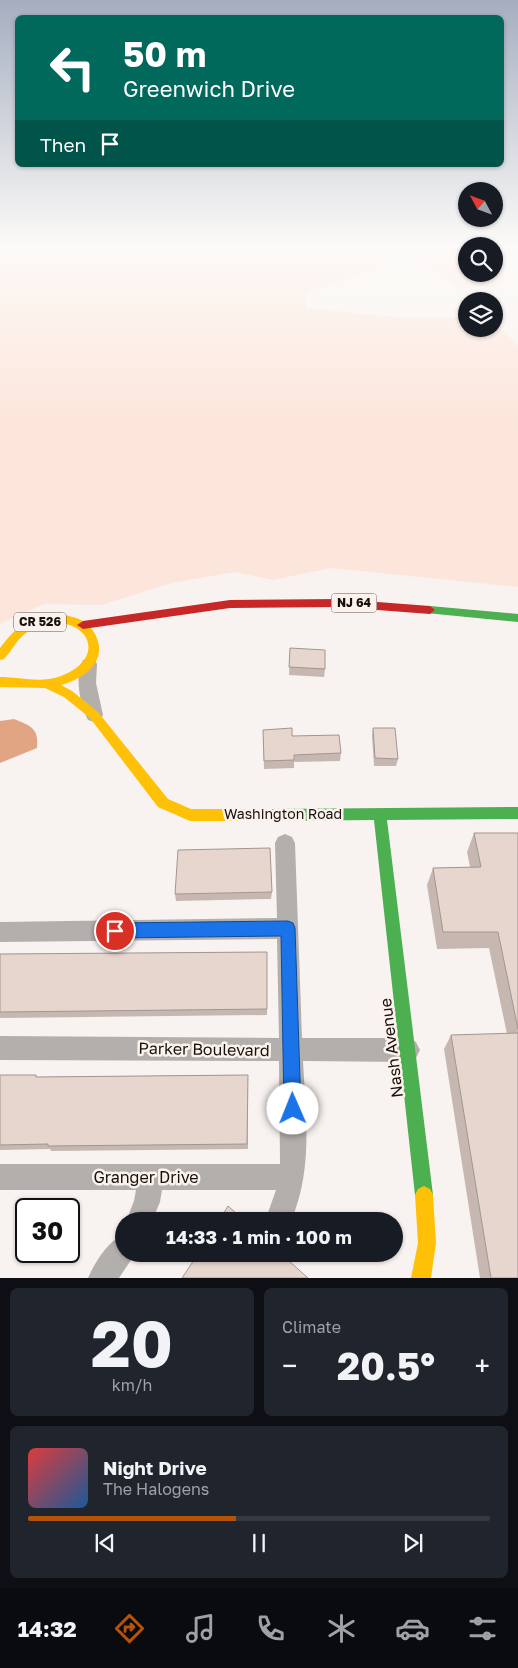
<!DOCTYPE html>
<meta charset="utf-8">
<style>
:root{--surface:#171b24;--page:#20242c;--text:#f1f3f6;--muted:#9ea1a6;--line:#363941;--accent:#b45309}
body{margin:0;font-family:"Golos Text",sans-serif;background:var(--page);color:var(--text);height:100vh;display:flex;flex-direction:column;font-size:19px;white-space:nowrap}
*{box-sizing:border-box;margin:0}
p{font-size:16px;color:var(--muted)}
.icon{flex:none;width:28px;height:28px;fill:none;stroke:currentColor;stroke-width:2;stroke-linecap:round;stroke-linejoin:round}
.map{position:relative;height:1278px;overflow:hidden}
.side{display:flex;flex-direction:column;gap:10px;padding:10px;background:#0d0f14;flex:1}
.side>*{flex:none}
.hud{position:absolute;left:15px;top:15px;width:489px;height:152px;border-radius:8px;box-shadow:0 1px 4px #0004;background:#00695c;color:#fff;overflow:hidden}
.needle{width:32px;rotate:311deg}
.buttons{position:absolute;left:458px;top:182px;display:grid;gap:10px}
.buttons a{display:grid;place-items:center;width:45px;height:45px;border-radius:50%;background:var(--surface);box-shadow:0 1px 4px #0004;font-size:25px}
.speed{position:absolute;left:15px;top:1198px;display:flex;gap:10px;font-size:25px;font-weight:700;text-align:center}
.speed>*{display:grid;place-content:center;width:65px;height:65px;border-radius:50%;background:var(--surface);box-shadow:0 1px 4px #0004;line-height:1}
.speed .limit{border:2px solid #111;border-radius:8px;background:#fff;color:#111}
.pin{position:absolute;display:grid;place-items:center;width:42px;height:42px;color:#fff;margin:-21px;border:2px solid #fff;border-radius:50%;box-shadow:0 1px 5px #0007}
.me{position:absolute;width:55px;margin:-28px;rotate:359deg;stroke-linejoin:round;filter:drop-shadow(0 0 4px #0008)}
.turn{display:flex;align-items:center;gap:18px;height:105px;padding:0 25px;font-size:22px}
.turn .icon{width:65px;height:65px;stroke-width:2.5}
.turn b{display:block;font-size:35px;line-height:42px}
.then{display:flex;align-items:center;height:48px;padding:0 25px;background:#0003;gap:10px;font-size:19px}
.big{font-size:38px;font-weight:700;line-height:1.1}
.side .widget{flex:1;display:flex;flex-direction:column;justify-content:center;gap:8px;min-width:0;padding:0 18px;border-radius:8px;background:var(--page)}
.side .dial{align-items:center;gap:0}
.dial b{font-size:65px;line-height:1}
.song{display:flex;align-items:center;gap:15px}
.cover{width:60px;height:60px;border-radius:8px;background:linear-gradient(135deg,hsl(0 70% 55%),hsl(210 70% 35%))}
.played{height:5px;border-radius:2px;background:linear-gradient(90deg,var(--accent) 45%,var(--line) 45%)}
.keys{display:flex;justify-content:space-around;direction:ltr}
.heat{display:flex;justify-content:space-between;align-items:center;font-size:28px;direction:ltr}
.side .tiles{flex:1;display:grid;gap:10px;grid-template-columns:1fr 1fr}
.widget:last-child{grid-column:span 2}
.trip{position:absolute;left:115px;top:1212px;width:288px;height:50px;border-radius:25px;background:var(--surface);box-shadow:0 1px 4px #0004;font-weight:700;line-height:50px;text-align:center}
.dock{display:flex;height:80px;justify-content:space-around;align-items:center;background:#090b0e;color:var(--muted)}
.dock .icon{width:35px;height:35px}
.dock .on{color:var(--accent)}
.dock b{font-size:22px;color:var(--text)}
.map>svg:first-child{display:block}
</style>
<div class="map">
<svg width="518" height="1278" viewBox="0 0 518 1278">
<rect width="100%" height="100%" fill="#f8f3f0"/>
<path fill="#fce6db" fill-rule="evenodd" d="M0 245H496L508 266 505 276 498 287 458 288 433 271 403 260 305 293 306 308 396 317 459 318 466 320V329H494V324L496 325 518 345V587L331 568 273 580 235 572 172 583 101 605 44 604 0 624ZM466 246H494V274H466Z"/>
<path fill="#e2a583" d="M14 719C31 726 39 728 37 748L0 763V721Z"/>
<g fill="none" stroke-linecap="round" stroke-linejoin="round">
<path fill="#b3afad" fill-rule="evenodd" d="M89 658 95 660 97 664 96 683 103 715 100 720 94 722 88 720C80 704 74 676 83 660Z
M285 834 292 837 295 843 302 1038H408L416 1042 420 1050 416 1058 408 1062 303 1061C306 1117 313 1169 291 1221H265L276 1190H162L160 1202 152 1221H126L134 1201 136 1190H0V1164H280L279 1061 0 1060V1036L279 1038 277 939 0 942V922L277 918 275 843 278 837Z
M124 1234V1254H135L119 1278H88C95 1262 108 1241 124 1234Z"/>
<path fill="#4caf50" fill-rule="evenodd" d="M430 606 518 614V622L426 613 425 610 426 607Z
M518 807V819L387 820 433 1195 430 1201 424 1204 418 1201 415 1195 374 820 270 821 265 819 263 815 265 811 270 809Z"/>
<path fill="#ffc107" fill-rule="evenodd" d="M62 614C68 616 75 617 81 620 87 623 93 629 96 636 108 662 83 679 61 685L72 691 98 712 168 799 191 809H270L275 811 277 815 275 819 270 821H190L158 807 90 718 64 697 45 688 0 687V677C18 677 40 683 58 677 119 656 78 601 26 633 17 639 12 651 4 659L0 660V648C19 623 30 617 62 614Z
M424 1186 430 1189 433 1195 436 1243 431 1278H411L418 1243 415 1195 418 1189Z"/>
<path fill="#c62828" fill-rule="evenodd" d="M338 599 430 606 435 610 430 614 338 607 230 608 83 629 77 625 83 621 230 600Z"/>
</g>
<path fill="#c6b8b1" d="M290 648 325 669 324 677 289 675Z
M373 728 398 759 396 766H374L372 736Z
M263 730 292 736 341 753 340 761 294 762V768L264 769Z
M474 833H518V1278H480L444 1049 451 1035 507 1034 489 948 437 949 427 885 433 868 470 867 467 852Z
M272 892 271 899 176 901 175 894Z
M267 952V1015L0 1018V954Z
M0 1075H36L37 1077 248 1075V1149L51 1151 50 1149 0 1150Z"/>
<path fill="#e6d6ce" stroke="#a19690" d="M290 648 325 650V669L289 667Z
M292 728V736L339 735 341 753 294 755V760L264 761 263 730Z
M373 728H395L398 759 375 758Z
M474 833H518V1029L498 932H443L433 868 481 867Z
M270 848 272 892 175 894 178 850Z
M267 952V1009L0 1012V954Z
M518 1033V1278H491L451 1035Z
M0 1075H36V1077L248 1075 247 1144 48 1146V1144L0 1145Z
M228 1206 245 1221H219Z
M198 1254H281L308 1278H182Z"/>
<linearGradient id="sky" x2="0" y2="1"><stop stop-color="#a5aec0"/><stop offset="0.58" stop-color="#fcfaf8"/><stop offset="1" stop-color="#fcfaf8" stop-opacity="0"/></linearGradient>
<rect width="518" height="424" fill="url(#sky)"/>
<path fill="#1a73e8" stroke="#114b97" d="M288 921 293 923 295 928 301 1109 299 1115 293 1117 286 1115 284 1109 281 936 115 938 110 936 108 931 110 926 115 923Z"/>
<g text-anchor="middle" stroke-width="5" stroke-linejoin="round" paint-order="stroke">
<g fill="#fbf2ed" stroke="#5c5450" stroke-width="1">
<rect x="331.5" y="593.5" width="45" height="19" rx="4"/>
<rect x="14" y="612.5" width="52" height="19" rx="4"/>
</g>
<g font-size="12" font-weight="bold" fill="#18100c">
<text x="354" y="607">NJ 64</text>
<text x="40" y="626">CR 526</text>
</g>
<g font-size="14" fill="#18100c" stroke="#fbf2ed">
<text x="283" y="819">Washington Road</text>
</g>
<g font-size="16" fill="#18100c" stroke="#fbf2ed">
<text transform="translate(391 1048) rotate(-97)" y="6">Nash Avenue</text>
<text transform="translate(204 1049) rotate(1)" y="6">Parker Boulevard</text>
<text x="146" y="1183">Granger Drive</text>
</g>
</g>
</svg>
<div class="buttons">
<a><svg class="needle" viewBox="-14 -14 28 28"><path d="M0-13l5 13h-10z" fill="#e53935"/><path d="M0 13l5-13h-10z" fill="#9ea1a6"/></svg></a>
<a><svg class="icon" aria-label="search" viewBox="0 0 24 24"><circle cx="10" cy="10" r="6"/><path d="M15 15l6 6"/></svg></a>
<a><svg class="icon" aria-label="layers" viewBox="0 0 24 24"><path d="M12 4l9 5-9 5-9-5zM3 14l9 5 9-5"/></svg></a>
</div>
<div class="speed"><div class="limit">30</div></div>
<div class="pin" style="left:115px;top:931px;background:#d93025"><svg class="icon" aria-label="arrive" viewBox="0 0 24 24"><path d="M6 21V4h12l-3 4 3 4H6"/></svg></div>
<svg class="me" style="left:293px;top:1109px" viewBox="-20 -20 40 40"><circle r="19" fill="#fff"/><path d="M0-13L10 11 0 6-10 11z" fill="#1a73e8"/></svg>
<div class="trip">14:33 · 1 min · 100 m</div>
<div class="hud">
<div class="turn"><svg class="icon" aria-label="left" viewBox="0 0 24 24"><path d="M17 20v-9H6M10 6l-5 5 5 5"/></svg><div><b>50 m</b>Greenwich Drive</div></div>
<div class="then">Then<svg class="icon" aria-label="arrive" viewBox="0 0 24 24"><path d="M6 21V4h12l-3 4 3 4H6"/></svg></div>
</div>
</div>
<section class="side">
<div class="tiles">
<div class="widget dial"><b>20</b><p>km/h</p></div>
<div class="widget"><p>Climate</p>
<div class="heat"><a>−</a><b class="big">20.5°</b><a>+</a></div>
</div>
<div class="widget">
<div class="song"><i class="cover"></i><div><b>Night Drive</b><p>The Halogens</p></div></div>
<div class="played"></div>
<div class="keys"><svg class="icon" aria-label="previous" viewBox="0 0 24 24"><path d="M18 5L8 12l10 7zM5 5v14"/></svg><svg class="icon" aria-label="pause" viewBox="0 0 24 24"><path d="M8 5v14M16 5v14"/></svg><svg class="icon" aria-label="next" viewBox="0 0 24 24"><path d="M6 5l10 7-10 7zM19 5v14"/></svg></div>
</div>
</div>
</section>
<nav class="dock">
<b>14:32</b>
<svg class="icon on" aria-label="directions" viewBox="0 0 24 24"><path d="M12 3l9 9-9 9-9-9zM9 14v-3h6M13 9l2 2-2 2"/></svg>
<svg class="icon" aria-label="music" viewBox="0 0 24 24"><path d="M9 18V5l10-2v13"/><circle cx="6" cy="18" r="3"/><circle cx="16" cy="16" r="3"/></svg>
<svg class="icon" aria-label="phone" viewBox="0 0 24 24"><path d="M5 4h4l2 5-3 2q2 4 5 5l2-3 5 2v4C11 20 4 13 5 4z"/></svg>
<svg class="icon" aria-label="climate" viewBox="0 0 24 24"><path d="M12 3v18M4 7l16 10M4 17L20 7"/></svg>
<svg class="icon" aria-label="car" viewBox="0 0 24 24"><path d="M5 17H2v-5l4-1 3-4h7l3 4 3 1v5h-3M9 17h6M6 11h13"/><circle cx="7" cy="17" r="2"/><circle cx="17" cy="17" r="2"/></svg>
<svg class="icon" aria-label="filters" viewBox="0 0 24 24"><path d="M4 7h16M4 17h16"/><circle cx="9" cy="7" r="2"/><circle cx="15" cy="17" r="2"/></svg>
</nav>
